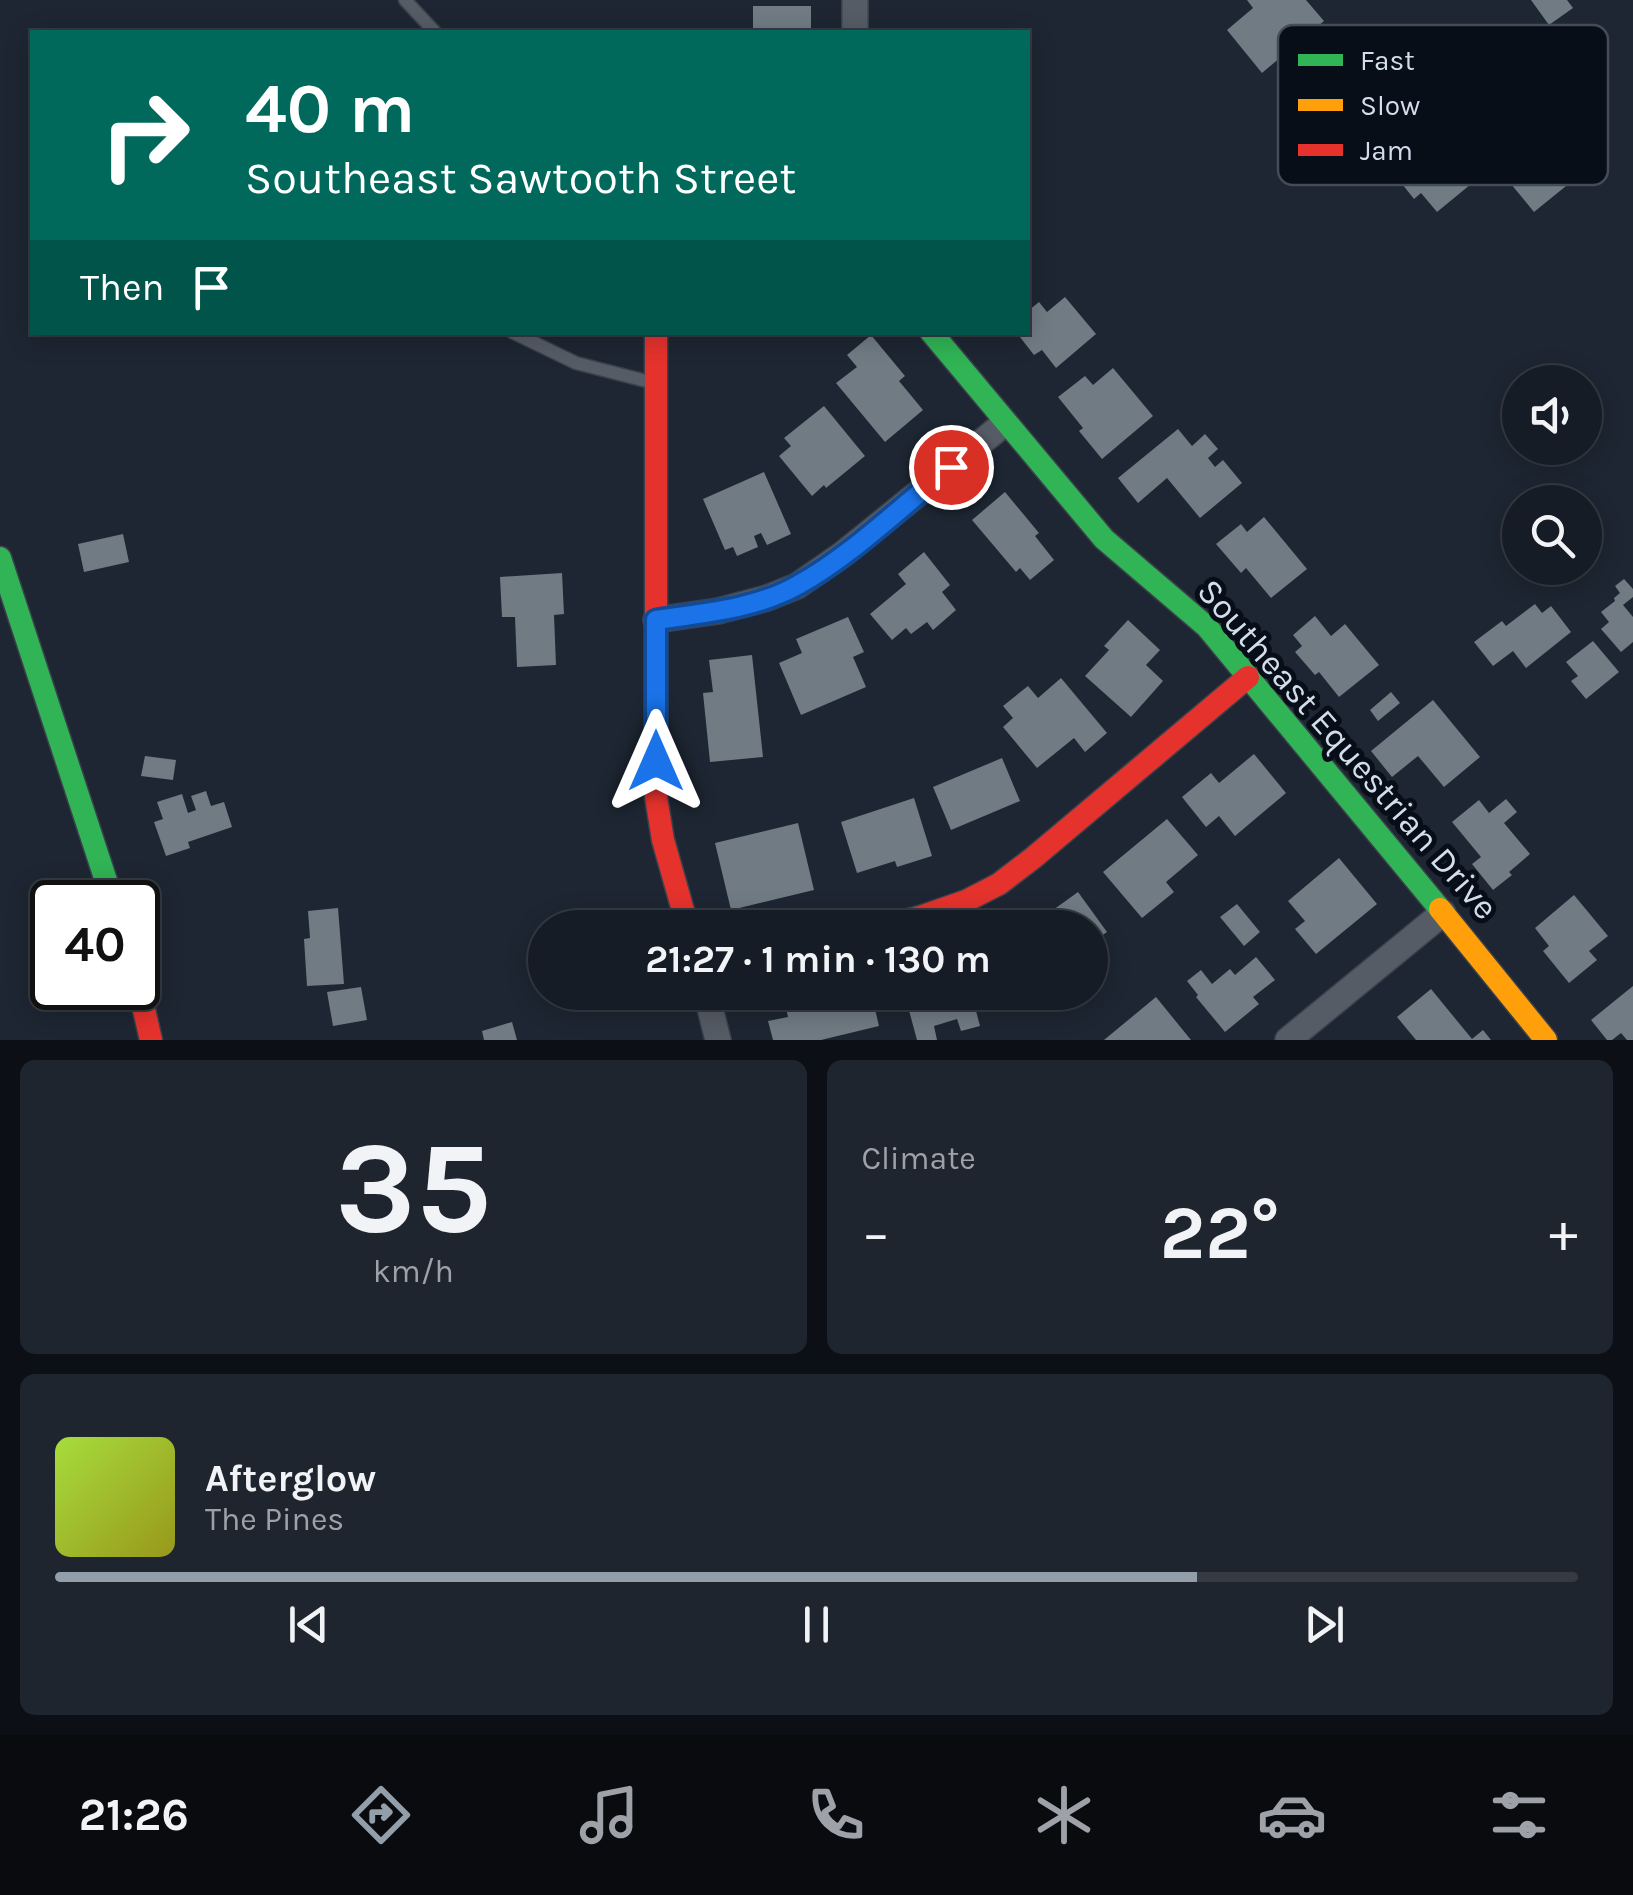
<!DOCTYPE html>
<meta charset="utf-8">
<style>
:root{--surface:#161c26;--page:#1f252e;--text:#f1f3f6;--muted:#9ea1a7;--line:#353a43;--accent:#939eab}
body{margin:0;font-family:Karla,sans-serif;background:var(--page);color:var(--text);height:100vh;display:flex;flex-direction:column;font-size:38px;white-space:nowrap}
*{box-sizing:border-box;margin:0}
p{font-size:32px;color:var(--muted)}
.icon{flex:none;width:55px;height:55px;fill:none;stroke:currentColor;stroke-width:2;stroke-linecap:round;stroke-linejoin:round}
.map{position:relative;height:1040px;overflow:hidden}
.side{display:flex;flex-direction:column;gap:20px;padding:20px;background:#0c0f15;flex:1}
.side>*{flex:none}
.hud{position:absolute;left:30px;top:30px;width:1000px;height:305px;border-radius:0px;box-shadow:0 5px 25px #0003,0 0 0 2px var(--line);background:#00695c;color:#fff;overflow:hidden}
.controls{position:absolute;left:1502px;top:365px;display:grid;gap:20px}
.controls a{display:grid;place-items:center;width:100px;height:100px;border-radius:50%;background:var(--surface);box-shadow:0 5px 25px #0003,0 0 0 2px var(--line);font-size:50px}
.speed{position:absolute;left:30px;top:880px;display:flex;gap:20px;font-size:50px;font-weight:700;text-align:center}
.speed>*{display:grid;place-content:center;width:130px;height:130px;border-radius:50%;background:var(--surface);box-shadow:0 5px 25px #0003,0 0 0 2px var(--line);line-height:1}
.speed .limit{border:5px solid #111;border-radius:15px;background:#fff;color:#111}
.pin{position:absolute;display:grid;place-items:center;width:85px;height:85px;color:#fff;margin:-42px;border:5px solid #fff;border-radius:50%;box-shadow:0 2px 10px #0007}
.me{position:absolute;width:110px;margin:-55px;rotate:0deg;stroke-linejoin:round;filter:drop-shadow(0 0 8px #0008)}
.turn{display:flex;align-items:center;gap:35px;height:210px;padding:0 50px;font-size:45px}
.turn .icon{width:130px;height:130px;stroke-width:2.5}
.turn b{display:block;font-size:70px;line-height:85px}
.then{display:flex;align-items:center;height:95px;padding:0 50px;background:#0003;gap:20px;font-size:38px}
.big{font-size:75px;font-weight:700;line-height:1.1}
.side .tile{flex:1;display:flex;flex-direction:column;justify-content:center;gap:15px;min-width:0;padding:0 35px;border-radius:15px;background:var(--page)}
.side .dial{align-items:center;gap:0}
.dial b{font-size:130px;line-height:1}
.song{display:flex;align-items:center;gap:30px}
.cover{width:120px;height:120px;border-radius:15px;background:linear-gradient(135deg,hsl(80 70% 55%),hsl(60 70% 35%))}
.played{height:10px;border-radius:5px;background:linear-gradient(90deg,var(--accent) 75%,var(--line) 75%)}
.keys{display:flex;justify-content:space-around;direction:ltr}
.heat{display:flex;justify-content:space-between;align-items:center;font-size:55px;direction:ltr}
.side .tiles{flex:1;display:grid;gap:20px;grid-template-columns:1fr 1fr}
.tile:last-child{grid-column:span 2}
.trip{position:absolute;left:528px;top:910px;width:580px;height:100px;border-radius:50px;background:var(--surface);box-shadow:0 5px 25px #0003,0 0 0 2px var(--line);font-weight:700;line-height:100px;text-align:center}
.dock{display:flex;height:160px;justify-content:space-around;align-items:center;background:#090b0f;color:var(--muted)}
.dock .icon{width:70px;height:70px}
.dock .selected{color:var(--accent)}
.dock b{font-size:45px;color:var(--text)}
.map>svg:first-child{display:block}
</style>
<div class="map">
<svg width="1633" height="1040" viewBox="0 0 1633 1040">
<rect width="100%" height="100%" fill="#1d2632"/>
<path fill="#717b84" d="M1247 0H1306L1324 21 1262 73 1227 30 1253 8Z
M1531 0H1567L1573 8 1549 25Z
M753 6H811V32H753Z
M1523 123 1571 182 1534 212 1511 184 1520 177 1495 147Z
M1425 142 1444 165 1456 155 1476 180 1437 212 1421 193 1414 199 1391 170Z
M1065 297 1096 334 1056 368 1042 350 1034 355 1016 332H1028V311L1039 302 1047 312Z
M871 335 905 376 899 381 923 410 885 442 836 383 857 367 847 355Z
M1113 368 1153 416 1102 459 1079 431 1083 428 1058 397 1085 376 1093 385Z
M824 406 865 456 826 488 824 485 812 496 779 456 791 446 784 438Z
M1178 429 1192 446 1205 434 1218 449 1208 458 1215 467 1223 460 1242 483 1200 518 1167 478 1138 503 1118 478Z
M764 472 791 534 767 545 761 533 754 536 758 547 737 556 733 547 725 550 703 499Z
M1005 492 1039 533 1035 536 1054 560 1030 580 1020 568 1016 572 972 520Z
M1264 517 1307 569 1271 598 1246 568 1241 573 1216 544 1241 524 1247 532Z
M123 534 129 562 84 572 78 544Z
M924 552 950 585 942 592 956 610 933 630 927 622 911 634 906 628 892 640 870 614 906 584 898 574Z
M562 573 564 614 554 615 556 665 517 667 515 617H502L500 577Z
M1624 579 1633 589V597L1623 605 1633 617V642L1621 652 1601 629 1609 622 1601 612 1615 601 1614 598 1620 593 1615 586Z
M1535 604 1542 613 1551 606 1571 632 1526 668 1513 651 1493 666 1474 642 1502 621 1506 626Z
M1315 616 1331 636 1345 624 1379 665 1339 697 1319 672 1315 675 1295 652 1302 646 1293 635Z
M848 617 864 652 853 657 866 687 801 715 779 663 802 653 796 639Z
M1128 620 1160 650 1146 665 1163 681 1131 717 1085 676 1109 650 1104 646Z
M1593 641 1619 672 1586 699 1571 681 1578 676 1566 662Z
M752 655 763 757 710 762 703 693 713 692 709 660Z
M1061 678 1107 733 1085 752 1074 738 1037 768 1003 727 1013 718 1003 706 1028 686 1038 698Z
M1391 692 1400 703 1378 721 1370 710Z
M1433 700 1480 757 1444 787 1418 756 1392 777 1371 751Z
M1254 754 1286 793 1235 836 1219 816 1206 827 1182 797 1211 773 1219 783Z
M145 756 176 760 173 780 141 776Z
M1002 758 1020 801 951 830 933 787Z
M206 791 211 806 224 802 232 827 188 842 190 848 166 856 154 822 163 819 157 802 182 794 188 813 196 810 191 796Z
M914 798 932 856 897 867 895 861 857 873 841 822Z
M1506 799 1517 812 1504 823 1530 854 1509 872 1512 875 1493 890 1472 864 1481 857 1452 822 1479 800 1489 813Z
M1167 819 1198 855 1166 882 1174 892 1142 918 1103 872Z
M798 823 814 890 731 910 715 843Z
M1339 858 1377 904 1316 954 1295 929 1305 921 1288 901Z
M1078 892 1107 932 1090 944V928H1028Z
M1574 895 1608 936 1589 951 1597 960 1569 983 1543 951 1549 946 1535 928Z
M1237 904 1260 932 1244 946 1220 917Z
M338 908 344 984 307 986 304 939 310 938 308 911Z
M1256 957 1275 980 1253 997 1259 1004 1225 1032 1196 997 1198 995 1187 981 1201 970 1212 984 1230 969 1235 975Z
M1633 986V1040H1627L1621 1033 1612 1040H1607L1591 1020Z
M361 987 367 1020 333 1026 327 992Z
M1431 989 1472 1039 1483 1030 1491 1040H1416L1397 1017Z
M831 992H871L879 1026 821 1040H773L768 1021 788 1017 785 1003Z
M904 992H971L980 1026 961 1031 957 1019 934 1026 937 1040H917Z
M1156 997 1191 1040H1104Z
M512 1022 517 1040H484L482 1031Z"/>
<g fill="none" stroke-linecap="round" stroke-linejoin="round">
<g stroke="#3a414b" stroke-width="15">
<path id="lane" d="M405 0 435 32
M512 332 576 363 654 383"/>
</g>
<g stroke="#3a414b" stroke-width="28">
<path id="street" d="M855 32V0
M656 620 718 611 767 598 797 586 843 554 1005 423
M706 992 718 1040
M1288 1040 1443 913"/>
</g>
<g stroke="#3a414b" stroke-width="25">
<path id="fast" d="M931 332 1104 539 1207 627 1440 909
M0 558 113 902"/>
</g>
<g stroke="#3a414b" stroke-width="25">
<path id="slow" d="M1440 909 1546 1040"/>
</g>
<g stroke="#3a414b" stroke-width="25">
<path id="jam" d="M656 332V797L663 840 688 928
M879 928 923 916 966 901 999 884 1033 858 1248 677
M138 984 151 1040"/>
</g>
<use href="#lane" stroke="#565c66" stroke-width="12"/>
<use href="#street" stroke="#565c66" stroke-width="25"/>
<use href="#fast" stroke="#30b455" stroke-width="22"/>
<use href="#slow" stroke="#ff9f0a" stroke-width="22"/>
<use href="#jam" stroke="#e5322d" stroke-width="22"/>
</g>
<g fill="none" stroke-linecap="round" stroke-linejoin="round">
<g stroke="#114b97" stroke-width="25">
<path id="route" d="M656 761V620C703 613 756 609 798 585 850 557 904 504 951 467"/>
</g>
<use href="#route" stroke="#1a73e8" stroke-width="18"/>
</g>
<g text-anchor="middle" stroke-width="10" stroke-linejoin="round" paint-order="stroke">
<g font-size="35" fill="#d3deec" stroke="#070e17">
<text transform="translate(1348 749) rotate(49)" y="12">Southeast Equestrian Drive</text>
</g>
</g>
<rect x="1278" y="25" width="330" height="160" rx="15" fill="#070e17" stroke="#444c57" stroke-width="2.5"/>
<rect x="1298" y="54" width="45" height="12" fill="#30b455"/>
<rect x="1298" y="99" width="45" height="12" fill="#ff9f0a"/>
<rect x="1298" y="144" width="45" height="12" fill="#e5322d"/>
<g font-size="28" fill="#d3deec">
<text x="1360" y="70">Fast</text>
<text x="1360" y="115">Slow</text>
<text x="1360" y="160">Jam</text>
</g>
</svg>
<div class="controls">
<a><svg class="icon" aria-label="sound" viewBox="0 0 24 24"><path d="M4 9h4l5-4v14l-5-4H4zM17 9q2 3 0 6"/></svg></a>
<a><svg class="icon" aria-label="search" viewBox="0 0 24 24"><circle cx="10" cy="10" r="6"/><path d="M15 15l6 6"/></svg></a>
</div>
<div class="speed"><div class="limit">40</div></div>
<div class="pin" style="left:951px;top:467px;background:#d93025"><svg class="icon" aria-label="arrive" viewBox="0 0 24 24"><path d="M6 21V4h12l-3 4 3 4H6"/></svg></div>
<svg class="me" style="left:656px;top:761px" viewBox="-20 -20 40 40"><path d="M0-17L14 15 0 8-14 15z" fill="#1a73e8" stroke="#fff" stroke-width="4"/></svg>
<div class="trip">21:27 · 1 min · 130 m</div>
<div class="hud">
<div class="turn"><svg class="icon" aria-label="right" viewBox="0 0 24 24"><path d="M7 20v-9h11M14 6l5 5-5 5"/></svg><div><b>40 m</b>Southeast Sawtooth Street</div></div>
<div class="then">Then<svg class="icon" aria-label="arrive" viewBox="0 0 24 24"><path d="M6 21V4h12l-3 4 3 4H6"/></svg></div>
</div>
</div>
<section class="side">
<div class="tiles">
<div class="tile dial"><b>35</b><p>km/h</p></div>
<div class="tile"><p>Climate</p>
<div class="heat"><a>−</a><b class="big">22°</b><a>+</a></div>
</div>
<div class="tile">
<div class="song"><i class="cover"></i><div><b>Afterglow</b><p>The Pines</p></div></div>
<div class="played"></div>
<div class="keys"><svg class="icon" aria-label="previous" viewBox="0 0 24 24"><path d="M18 5L8 12l10 7zM5 5v14"/></svg><svg class="icon" aria-label="pause" viewBox="0 0 24 24"><path d="M8 5v14M16 5v14"/></svg><svg class="icon" aria-label="next" viewBox="0 0 24 24"><path d="M6 5l10 7-10 7zM19 5v14"/></svg></div>
</div>
</div>
</section>
<nav class="dock">
<b>21:26</b>
<svg class="icon selected" aria-label="directions" viewBox="0 0 24 24"><path d="M12 3l9 9-9 9-9-9zM9 14v-3h6M13 9l2 2-2 2"/></svg>
<svg class="icon" aria-label="music" viewBox="0 0 24 24"><path d="M9 18V5l10-2v13"/><circle cx="6" cy="18" r="3"/><circle cx="16" cy="16" r="3"/></svg>
<svg class="icon" aria-label="phone" viewBox="0 0 24 24"><path d="M5 4h4l2 5-3 2q2 4 5 5l2-3 5 2v4C11 20 4 13 5 4z"/></svg>
<svg class="icon" aria-label="climate" viewBox="0 0 24 24"><path d="M12 3v18M4 7l16 10M4 17L20 7"/></svg>
<svg class="icon" aria-label="car" viewBox="0 0 24 24"><path d="M5 17H2v-5l4-1 3-4h7l3 4 3 1v5h-3M9 17h6M6 11h13"/><circle cx="7" cy="17" r="2"/><circle cx="17" cy="17" r="2"/></svg>
<svg class="icon" aria-label="filters" viewBox="0 0 24 24"><path d="M4 7h16M4 17h16"/><circle cx="9" cy="7" r="2"/><circle cx="15" cy="17" r="2"/></svg>
</nav>
